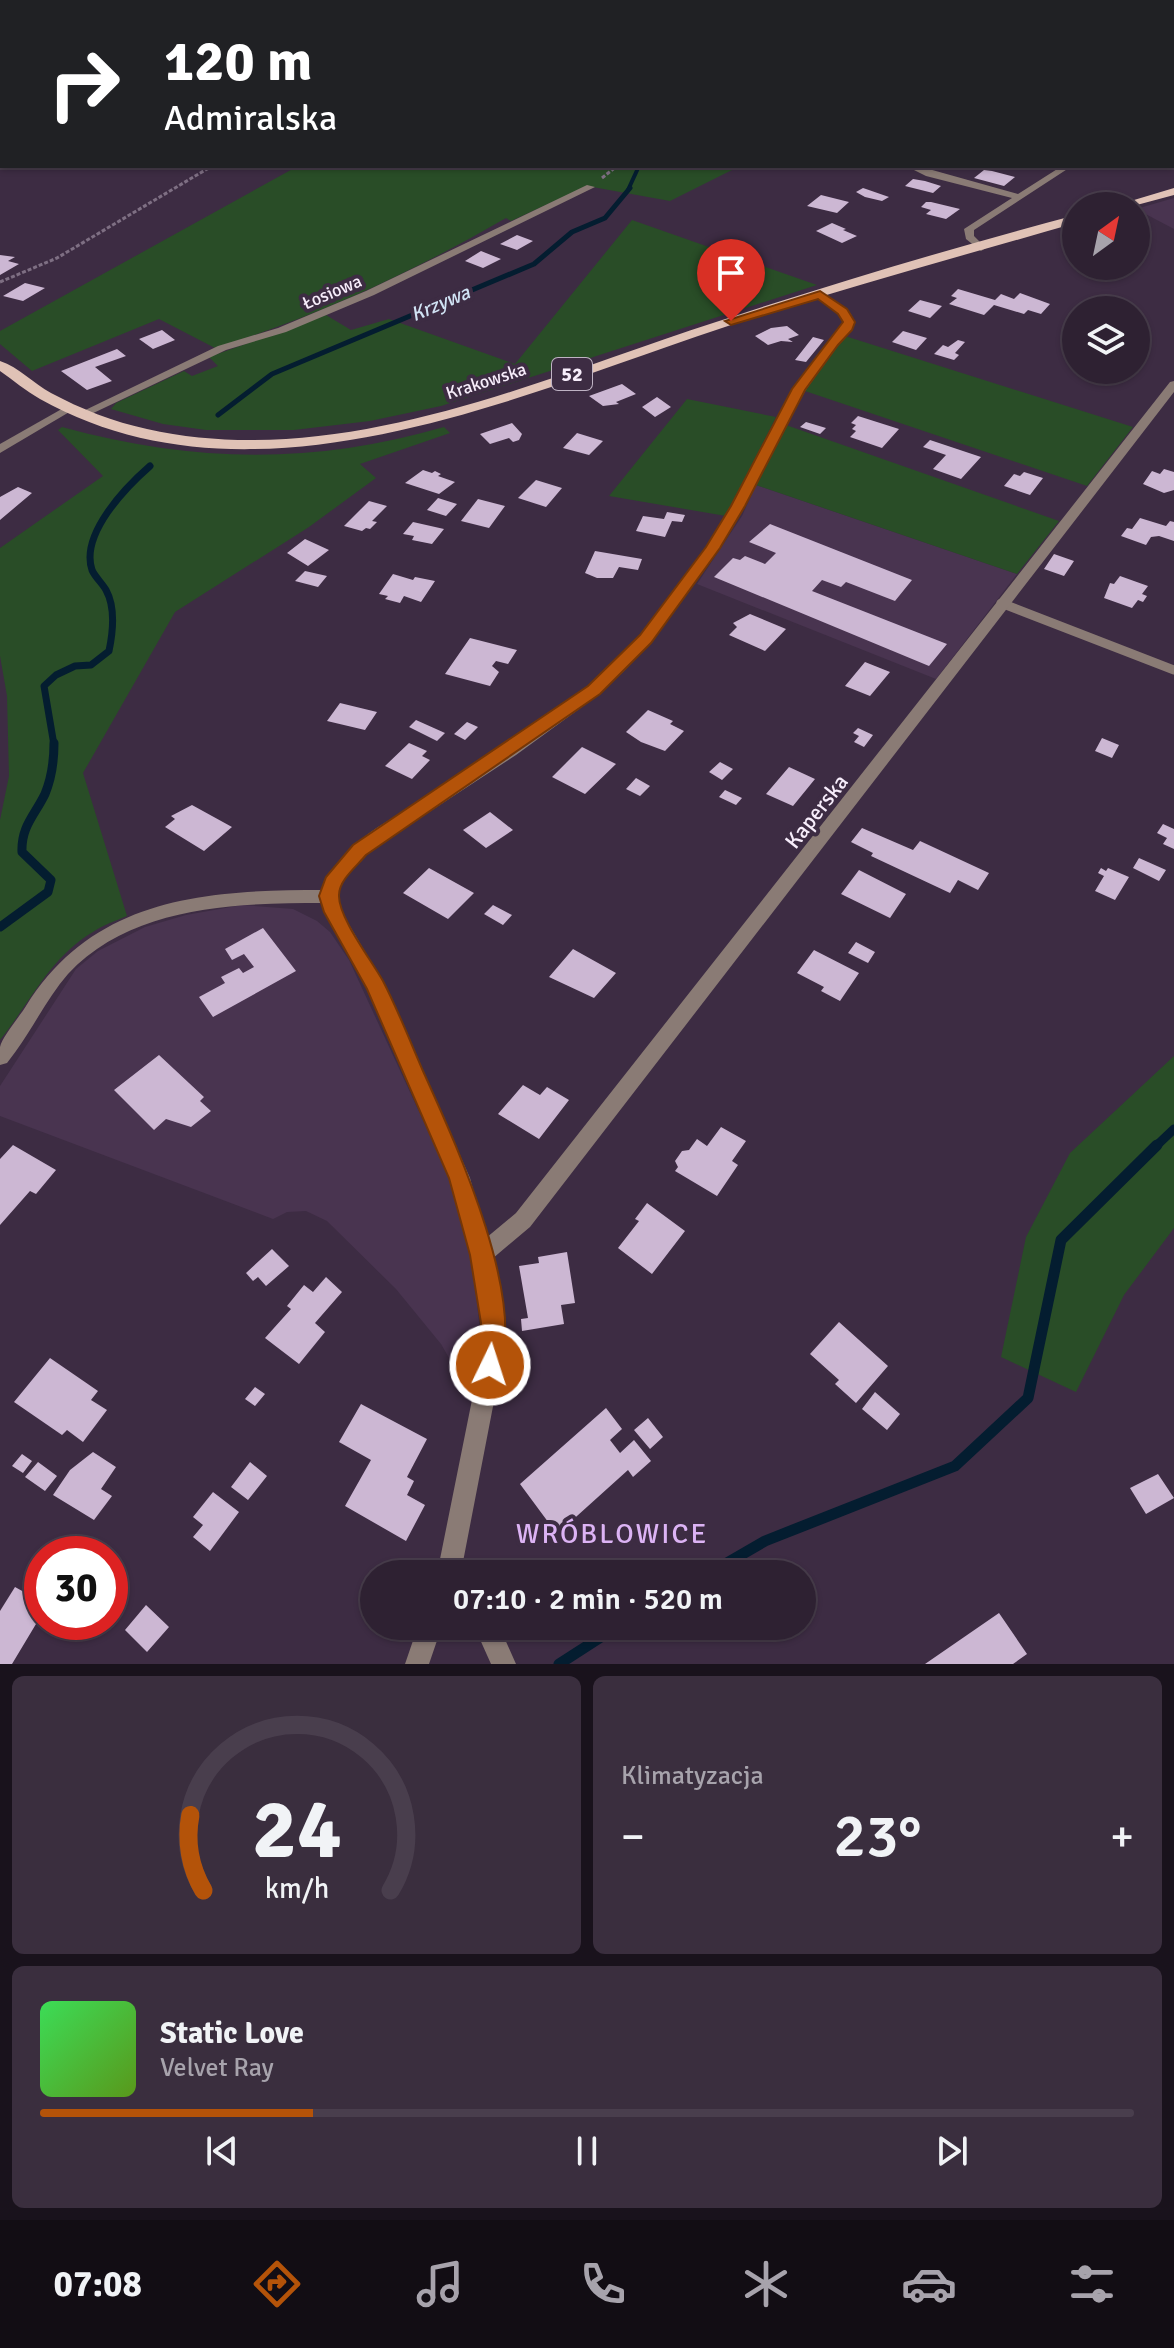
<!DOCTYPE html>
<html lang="pl">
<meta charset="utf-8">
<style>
:root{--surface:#2e2132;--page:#3a2e3e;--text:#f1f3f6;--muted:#a7a3ac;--line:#493e4d;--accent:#b45309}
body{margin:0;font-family:Signika,sans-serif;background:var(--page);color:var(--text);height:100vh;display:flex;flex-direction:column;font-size:30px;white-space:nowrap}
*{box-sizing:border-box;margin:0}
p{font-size:26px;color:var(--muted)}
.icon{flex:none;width:44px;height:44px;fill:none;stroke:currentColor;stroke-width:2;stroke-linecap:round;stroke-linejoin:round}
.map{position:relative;height:1664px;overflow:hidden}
.sheet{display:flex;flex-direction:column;gap:12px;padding:12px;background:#19121c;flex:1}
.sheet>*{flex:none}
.hud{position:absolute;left:0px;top:0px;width:1174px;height:168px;box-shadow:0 2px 6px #0004,0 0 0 2px var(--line);background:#202124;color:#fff;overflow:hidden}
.needle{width:52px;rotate:33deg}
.fabs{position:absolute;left:1062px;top:192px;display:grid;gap:16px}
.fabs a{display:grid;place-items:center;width:88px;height:88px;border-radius:50%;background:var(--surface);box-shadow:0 2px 6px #0004,0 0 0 2px var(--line);font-size:40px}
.speed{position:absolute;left:24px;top:1536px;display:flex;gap:16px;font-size:40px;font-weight:700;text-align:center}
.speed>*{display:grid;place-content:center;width:104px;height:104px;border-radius:50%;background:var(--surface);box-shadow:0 2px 6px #0004,0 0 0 2px var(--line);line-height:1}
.speed .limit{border:12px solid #d22;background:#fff;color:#111}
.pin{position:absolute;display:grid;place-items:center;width:68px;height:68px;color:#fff;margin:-82px -34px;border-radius:50% 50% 50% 0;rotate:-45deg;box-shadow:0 0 8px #0007}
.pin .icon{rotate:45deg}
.me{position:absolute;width:88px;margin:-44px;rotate:4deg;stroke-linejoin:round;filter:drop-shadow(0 0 6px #0008)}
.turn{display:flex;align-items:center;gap:28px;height:168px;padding:0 32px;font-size:36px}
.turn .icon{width:104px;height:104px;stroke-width:2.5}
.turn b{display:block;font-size:56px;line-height:68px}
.big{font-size:60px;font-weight:600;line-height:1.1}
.sheet .card{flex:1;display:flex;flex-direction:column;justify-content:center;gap:12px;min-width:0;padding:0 28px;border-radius:12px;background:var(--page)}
.sheet .dial{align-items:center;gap:0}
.dial svg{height:208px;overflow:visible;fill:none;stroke:var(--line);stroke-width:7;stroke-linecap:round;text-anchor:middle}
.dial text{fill:var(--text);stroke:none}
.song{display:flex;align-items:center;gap:24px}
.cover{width:96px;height:96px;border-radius:12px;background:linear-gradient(135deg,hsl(130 70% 55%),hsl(90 70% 35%))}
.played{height:8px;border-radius:4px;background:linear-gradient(90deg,var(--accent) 25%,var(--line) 25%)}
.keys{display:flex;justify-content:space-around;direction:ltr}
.heat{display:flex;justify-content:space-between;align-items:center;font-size:44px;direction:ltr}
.sheet .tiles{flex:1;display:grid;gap:12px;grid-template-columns:1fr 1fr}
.card:last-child{grid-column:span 2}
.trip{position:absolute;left:360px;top:1560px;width:456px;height:80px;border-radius:40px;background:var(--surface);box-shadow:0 2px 6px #0004,0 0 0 2px var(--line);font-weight:600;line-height:80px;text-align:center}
.dock{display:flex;height:128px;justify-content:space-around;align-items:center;background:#120d14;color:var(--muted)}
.dock .icon{width:56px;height:56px}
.dock .active{color:var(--accent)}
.dock b{font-size:36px;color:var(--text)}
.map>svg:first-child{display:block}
</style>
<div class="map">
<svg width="1174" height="1664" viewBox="0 0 1174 1664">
<rect width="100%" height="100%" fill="#3d2c43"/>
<path fill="#493450" d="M1174 198V229L1136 209Z
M756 485 1017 574 936 679 697 584 742 516Z
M242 905 293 909 317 921 330 932 349 960 451 1181 472 1258 480 1331 478 1373H464L452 1363 441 1344 396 1289 327 1221 306 1211 287 1212 273 1219 0 1116V1086L76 969 98 951 145 927 186 915Z"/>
<path fill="#294d27" d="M143 0H1045L142 2Z
M298 166H740L670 201 587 186 511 221 506 218C413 272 318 316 215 348L159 319 32 371 0 344V331Z
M632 220 817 285 441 406 370 421 294 430H206L163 424 111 409 116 403 184 371 192 376 218 366 209 357 326 315 351 330 389 319 515 364Z
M845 336 1133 427 1087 486 802 390Z
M687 399 776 417 726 516 609 496Z
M786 425 1059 521 1017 574 756 485Z
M62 427C194 463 312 465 444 427L450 433 360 464 376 478 309 527 175 612 83 773 127 916C115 921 103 925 93 932 51 956 29 1004 0 1040V820L9 776 7 696 0 656V548L103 476 58 430Z
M1174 1056V1228L1124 1295 1076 1392 1001 1357 1026 1237 1070 1153Z"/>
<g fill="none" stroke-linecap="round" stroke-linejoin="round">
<path stroke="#041d30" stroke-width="4" d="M628 190 639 166"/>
<path stroke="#041d30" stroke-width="5" d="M218 415 272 374 534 264 572 232 605 218 630 188"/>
<path stroke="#041d30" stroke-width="7" d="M54 745 44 686 56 675 75 666 91 665 109 651C113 632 116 608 106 590 102 583 95 577 92 570 80 534 126 487 150 466"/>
<path stroke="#041d30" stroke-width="9" d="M0 927 48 892 51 880 22 852C21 826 35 815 45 794 52 777 54 761 54 743
M1155 1147 1174 1129"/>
<path stroke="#041d30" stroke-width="11" d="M708 1574 765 1541 955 1466 1028 1398 1061 1240 1157 1145
M559 1664 618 1626"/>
</g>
<path fill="#ccb7d3" d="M984 170 992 171 1015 177 1004 186 974 178Z
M913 179 925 181 941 186 933 193 905 186Z
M863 188 866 189 889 197 882 201 865 197 856 192Z
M821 195 849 202 837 213 807 206Z
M926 202H931L960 209 946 219 926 214 931 210 921 207Z
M832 223 846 229 843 230 857 236 842 243 816 231Z
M517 235 533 241 517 250 500 244Z
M481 251 501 259 483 268 465 261Z
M0 255 15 257 8 261 19 264 0 275Z
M1085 266H1108L1117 268 1109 277 1082 270Z
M25 283 45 288 23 301 3 296Z
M958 289 995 300 1001 294 1014 299 1020 293 1050 304 1041 314 1028 310 1024 314 994 305 984 315 949 304 957 298 951 296Z
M920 300 942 306 930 318 908 311Z
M787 326 799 335 788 339 793 342 781 341 768 345 755 336 771 328Z
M162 330 175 340 153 349 139 339Z
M903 331 927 338 916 350 892 342Z
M813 337 824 340 806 362 795 360Z
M958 340 965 342 955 353 959 355 954 360 934 354 943 345 948 347Z
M117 349 126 356 95 367 112 381 87 390 61 371Z
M622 384 636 394 616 402 619 404 603 406 589 396Z
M657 397 671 407 655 417 642 407Z
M858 416 899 429 882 448 850 437 856 431 852 429 856 425 851 423Z
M806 422 826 428 820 434 800 427Z
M512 423 522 434 519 440 513 442 509 438 490 444 480 434Z
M577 433 603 441 589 455 563 448Z
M930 440 981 457 961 479 933 469 946 455 923 447Z
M1164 469 1174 472V490L1164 493 1143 484 1152 471 1160 474Z
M423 470 432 473 435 471 441 474 438 476 455 482 439 494 405 483Z
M1024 472 1043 478 1030 495 1004 486 1014 474 1020 476Z
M536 480 562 488 546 507 518 498Z
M18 487 32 493 0 520V497Z
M438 498 457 504 446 516 427 510Z
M478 499 505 506 489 528 461 521Z
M369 501 387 506 372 521 377 522 370 529 366 528 362 531 344 526Z
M667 512 685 515 682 522 672 521 665 537 636 531 643 516 664 519Z
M1140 518 1166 526 1170 521 1174 522V541L1159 536 1151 537 1146 545 1121 536 1127 528 1132 529Z
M413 522 444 529 432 544 412 540 414 536 403 534Z
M770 524 912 580 895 601 846 582 841 587 822 580 812 591 947 644 929 666 714 577 733 558 740 560 745 556 765 564 776 553 749 542Z
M305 539 329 550 308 566 287 553Z
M595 551 642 559 638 570 619 567 613 578H597L585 573Z
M1054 554 1074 561 1064 576 1044 569Z
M305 571 327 576 318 587 295 581Z
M393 574 413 580 415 577 435 581 421 602 404 596 400 603 385 599 388 596 379 594Z
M1120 576 1148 586 1142 594 1147 596 1143 602 1138 600 1132 608 1104 598 1110 583 1114 584Z
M750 614 786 629 765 651 729 635 737 627 733 623Z
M470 638 517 650 508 664 496 661 492 666 499 672 490 686 445 674Z
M865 662 890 672 870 696 845 686Z
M340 703 377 712 365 730 327 721Z
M648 710 673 721 670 724 684 731 665 751 641 742 626 732Z
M416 720 445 733 437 741 409 727Z
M467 722 478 727 465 740 454 734Z
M858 728 873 735 864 747 854 742 859 736 853 733Z
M1102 738 1119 745 1112 758 1095 751Z
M409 743 427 751 422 756 430 760 412 779 385 766Z
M582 747 616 764 585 794 552 777Z
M720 762 733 769 722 780 709 772Z
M789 767 815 779 793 806 766 794Z
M636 778 650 786 640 796 626 789Z
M725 790 742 798 736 805 719 797Z
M192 805 232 827 204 851 165 827 175 819 171 816Z
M490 812 513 830 486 848 463 830Z
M1163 824 1174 829V849L1163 844 1167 838 1157 833Z
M862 828 913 850 920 841 989 873 978 890 958 880 950 893 871 856 873 853 851 842Z
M1139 858 1166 870 1159 881 1133 868Z
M429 868 474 893 448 919 403 893Z
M1101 868 1106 871 1108 868 1129 877 1115 900 1095 891 1104 876 1098 873Z
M859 870 906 894 890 918 841 894Z
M493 905 512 915 503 925 484 914Z
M263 928 296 971 213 1017 199 997 225 983 221 977 239 968 243 973 254 967 244 954 232 960 225 949Z
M856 942 875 952 868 963 848 953Z
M573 949 616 973 594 998 549 977Z
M814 950 859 973 840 1001 821 991 824 987 797 973Z
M159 1055 204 1097 200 1101 211 1111 191 1127 166 1119 154 1130 114 1090Z
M523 1085 540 1095 547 1087 569 1100 539 1139 498 1114Z
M721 1127 746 1141 732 1161 738 1165 717 1196 675 1171 678 1167 675 1161 682 1151 689 1150 697 1139 707 1146Z
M13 1145 56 1170 36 1194 30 1191 0 1225V1159Z
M647 1203 685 1231 652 1274 618 1248 639 1221 635 1219Z
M272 1249 289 1266 266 1286 258 1277 253 1281 246 1273Z
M567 1252 575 1303 561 1305 564 1324 522 1331 521 1319 528 1318 519 1266 539 1263 538 1257Z
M326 1277 342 1292 315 1323 325 1332 299 1364 265 1338 291 1309 287 1306 304 1285 313 1292Z
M839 1322 888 1366 856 1403 835 1384 839 1380 810 1354Z
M50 1358 98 1391 91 1400 107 1410 83 1442 67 1430 62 1435 14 1402Z
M255 1387 265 1394 255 1406 245 1399Z
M875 1392 900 1414 887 1430 862 1409Z
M361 1404 427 1439 407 1477 414 1481 407 1495 425 1505 406 1541 345 1506 371 1460 339 1442Z
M606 1408 622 1429 610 1440 620 1453 634 1440 651 1461 633 1477 628 1470 557 1534 520 1484Z
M648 1418 663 1437 650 1449 634 1430Z
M93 1452 116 1467 101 1489 112 1496 94 1520 53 1495 70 1470Z
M22 1454 32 1461 23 1473 12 1466Z
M38 1462 57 1476 45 1491 25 1477Z
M250 1462 267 1476 248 1500 231 1487Z
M1158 1474 1174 1498 1146 1514 1130 1488Z
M213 1492 239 1512 210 1551 193 1537 203 1525 193 1517Z
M15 1587 42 1602V1614L12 1664H0V1611Z
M146 1605 169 1627 147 1652 125 1630Z
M999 1613 1027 1654 1013 1664H925Z"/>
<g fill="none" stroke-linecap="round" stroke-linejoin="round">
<path stroke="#7e6f83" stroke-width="3" stroke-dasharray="4 2" stroke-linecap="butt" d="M231 0 234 2
M313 2 320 0
M841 2 847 0
M602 178 617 166
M0 282 57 258 212 166"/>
<path stroke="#8a7b75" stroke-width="6" d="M88 2 93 0"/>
<path stroke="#8a7b75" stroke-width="9" d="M1001 603 1174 670"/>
<path fill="#8a7b75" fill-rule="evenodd" d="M906 166H918L1018 194 1062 166H1072L974 230V236L986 248 981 251 966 239 964 229 1012 198 926 176Z
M587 185 595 187 374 295 286 332 226 350 85 417 75 415 218 346 278 328 366 291Z
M820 291 851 314 853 328 834 350 805 391 723 542 652 641 623 672 590 701 516 755 365 854 341 884 337 896 341 911 385 986 470 1178 486 1238 516 1213 1170 382 1174 381V392L530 1227 492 1259 504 1323 501 1365 462 1567 465 1574H440L438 1569 479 1365 482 1323 471 1255 450 1178 368 988 327 917 322 903C236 903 131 906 68 974 48 997 34 1026 16 1051L7 1063 0 1065C0 1059 0 1052 0 1047 2 1037 20 1016 26 1006 94 897 206 890 323 890 327 874 342 856 354 846 372 828 398 816 419 802 473 767 530 735 580 694 642 643 693 577 731 507 766 444 794 380 843 327L842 317 815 294Z
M418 1626H442L429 1664H405Z
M474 1626H499L516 1664H491Z"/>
<path fill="#8a7b75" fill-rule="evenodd" d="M67 406 73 409 71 411 0 453V444Z"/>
<path fill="#e0c2b6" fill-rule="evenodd" d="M1174 188V195L1133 206H1114Z
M1076 215V223C958 257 839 289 722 328 514 397 252 518 40 399 26 391 13 380 0 371V361C19 367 34 384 51 393 81 409 114 422 147 429 339 472 537 380 716 322 835 283 955 247 1076 215Z"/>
</g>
<path fill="#b45309" stroke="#753606" stroke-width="2" d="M820 291 847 309 855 322 852 330 838 345 805 390 745 506 720 548 651 643 600 694 366 855C357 866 339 880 339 895 338 917 372 961 383 981 398 1010 410 1041 423 1071 454 1140 529 1301 498 1374L490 1377 481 1374 477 1365 481 1323 470 1255 449 1178 367 989 324 912 319 896 326 877 353 845 588 686 640 635 706 547 731 506 792 389 843 322 838 314 818 299 731 325 725 321Z"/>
<g text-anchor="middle" stroke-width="8" stroke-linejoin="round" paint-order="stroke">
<g font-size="18" fill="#f7edfb" stroke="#3d2c43">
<text transform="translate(332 292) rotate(-23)" y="6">Łosiowa</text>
<text transform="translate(486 381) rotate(-18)" y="6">Krakowska</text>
</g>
<g font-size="20" font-style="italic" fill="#d1e3f4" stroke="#3d2c43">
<text transform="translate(440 303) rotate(-23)" y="7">Krzywa</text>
</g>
<rect fill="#3d2c43" stroke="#bfb3c4" stroke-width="2" x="552" y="358" width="40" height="32" rx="6"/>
<g font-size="20" font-weight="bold" fill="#f7edfb">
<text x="572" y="381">52</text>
</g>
<g font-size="22" fill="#f7edfb" stroke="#3d2c43">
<text transform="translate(816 811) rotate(-52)" y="8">Kaperska</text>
</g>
<g font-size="28" letter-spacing="2" fill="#dcb3f4" stroke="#3d2c43">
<text x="612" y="1543">WRÓBLOWICE</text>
</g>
</g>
</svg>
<div class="fabs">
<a><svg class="needle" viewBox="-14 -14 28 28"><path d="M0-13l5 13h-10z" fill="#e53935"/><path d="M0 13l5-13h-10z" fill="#a7a3ac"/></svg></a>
<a><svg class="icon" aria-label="layers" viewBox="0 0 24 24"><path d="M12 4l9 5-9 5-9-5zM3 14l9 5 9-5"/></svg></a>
</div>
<div class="speed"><div class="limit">30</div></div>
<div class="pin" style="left:731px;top:321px;background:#d93025"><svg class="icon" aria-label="arrive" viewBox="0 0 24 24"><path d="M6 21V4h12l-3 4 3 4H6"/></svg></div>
<svg class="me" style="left:490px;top:1365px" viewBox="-20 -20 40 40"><circle r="17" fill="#b45309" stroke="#fff" stroke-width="3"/><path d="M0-11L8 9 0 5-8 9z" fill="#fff"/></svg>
<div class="trip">07:10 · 2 min · 520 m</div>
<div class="hud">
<div class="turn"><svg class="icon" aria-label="right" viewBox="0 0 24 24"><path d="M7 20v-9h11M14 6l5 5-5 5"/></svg><div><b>120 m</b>Admiralska</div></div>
</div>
</div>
<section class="sheet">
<div class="tiles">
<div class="card dial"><svg viewBox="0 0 100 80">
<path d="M14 69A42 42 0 1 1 86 69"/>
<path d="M14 69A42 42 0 0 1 9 40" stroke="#b45309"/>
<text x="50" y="56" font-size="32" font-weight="700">24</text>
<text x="50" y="72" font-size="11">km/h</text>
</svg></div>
<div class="card"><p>Klimatyzacja</p>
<div class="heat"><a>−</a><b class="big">23°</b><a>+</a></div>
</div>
<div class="card">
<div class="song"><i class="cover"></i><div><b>Static Love</b><p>Velvet Ray</p></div></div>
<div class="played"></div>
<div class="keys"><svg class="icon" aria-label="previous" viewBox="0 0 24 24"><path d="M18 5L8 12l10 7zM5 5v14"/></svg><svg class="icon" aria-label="pause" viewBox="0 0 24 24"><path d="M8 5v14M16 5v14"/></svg><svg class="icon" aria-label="next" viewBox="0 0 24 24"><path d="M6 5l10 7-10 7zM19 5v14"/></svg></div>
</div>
</div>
</section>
<nav class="dock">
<b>07:08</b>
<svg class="icon active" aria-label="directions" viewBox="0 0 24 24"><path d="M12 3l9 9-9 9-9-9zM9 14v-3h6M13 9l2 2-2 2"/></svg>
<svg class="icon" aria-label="music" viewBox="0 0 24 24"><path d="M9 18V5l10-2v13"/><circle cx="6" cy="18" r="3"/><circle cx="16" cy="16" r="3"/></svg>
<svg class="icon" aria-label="phone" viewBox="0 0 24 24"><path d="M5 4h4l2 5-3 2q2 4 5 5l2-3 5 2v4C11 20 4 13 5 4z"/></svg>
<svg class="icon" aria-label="climate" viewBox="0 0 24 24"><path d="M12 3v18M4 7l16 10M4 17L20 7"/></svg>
<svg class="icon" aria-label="car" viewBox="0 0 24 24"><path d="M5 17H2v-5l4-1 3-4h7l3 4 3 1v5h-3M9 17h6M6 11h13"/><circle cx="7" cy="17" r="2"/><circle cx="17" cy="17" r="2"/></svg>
<svg class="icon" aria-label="filters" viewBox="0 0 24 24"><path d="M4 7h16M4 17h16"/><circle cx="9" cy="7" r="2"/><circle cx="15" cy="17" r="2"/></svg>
</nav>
